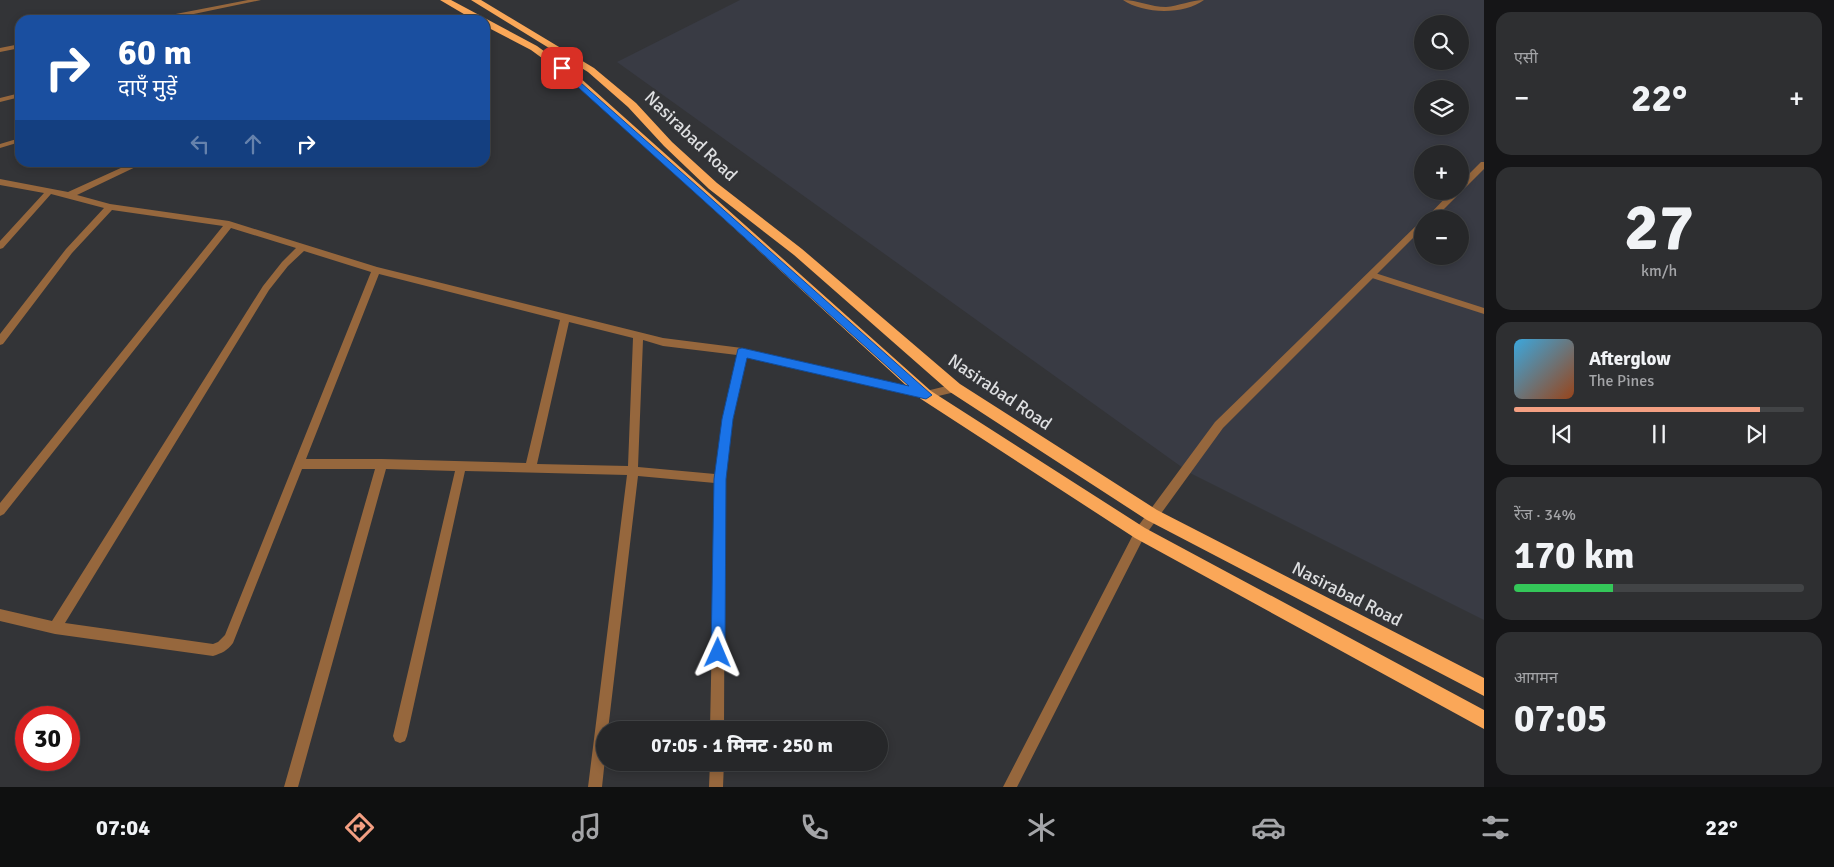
<!DOCTYPE html>
<html lang="hi">
<meta charset="utf-8">
<style>
:root{--surface:#262729;--page:#2e2f31;--text:#f1f3f6;--muted:#a4a5a8;--line:#424446;--accent:#f39f82}
body{margin:0;font-family:Signika,"Noto Sans Devanagari",sans-serif;background:var(--page);color:var(--text);height:100vh;display:flex;flex-direction:column;font-size:19px;white-space:nowrap}
*{box-sizing:border-box;margin:0}
p{font-size:16px;color:var(--muted)}
.icon{flex:none;width:28px;height:28px;fill:none;stroke:currentColor;stroke-width:2;stroke-linecap:round;stroke-linejoin:round}
.map{position:relative;flex:1;overflow:hidden}
.details{display:flex;flex-direction:column;gap:12px;padding:12px;background:#151517;width:350px}
.details>*{flex:none}
.guide{position:absolute;left:15px;top:15px;width:475px;height:152px;border-radius:15px;box-shadow:0 2px 8px #0003,0 0 0 1px var(--line);background:#1a4fa0;color:#fff;overflow:hidden}
.tools{position:absolute;left:1414px;top:15px;display:grid;gap:10px}
.tools a{display:grid;place-items:center;width:55px;height:55px;border-radius:50%;background:var(--surface);box-shadow:0 2px 8px #0003,0 0 0 1px var(--line);font-size:25px}
.speed{position:absolute;left:15px;top:706px;display:flex;gap:10px;font-size:25px;font-weight:700;text-align:center}
.speed>*{display:grid;place-content:center;width:65px;height:65px;border-radius:50%;background:var(--surface);box-shadow:0 2px 8px #0003,0 0 0 1px var(--line);line-height:1}
.speed .limit{border:8px solid #d22;background:#fff;color:#111}
.pin{position:absolute;display:grid;place-items:center;width:42px;height:42px;color:#fff;margin:-21px;border-radius:10px;box-shadow:0 2px 8px #0006}
.me{position:absolute;width:55px;margin:-28px;rotate:1deg;stroke-linejoin:round;filter:drop-shadow(0 0 4px #0008)}
.turn{display:flex;align-items:center;gap:18px;height:105px;padding:0 20px;font-size:22px}
.turn .icon{width:65px;height:65px;stroke-width:2.5}
.turn b{display:block;font-size:35px;line-height:42px}
.lanes{display:flex;align-items:center;height:48px;padding:0 20px;background:#0003;justify-content:center;gap:25px;direction:ltr}
.lanes .off{opacity:.35}
.big{font-size:38px;font-weight:800;line-height:1.1}
.details .card{flex:1;display:flex;flex-direction:column;justify-content:center;gap:8px;min-width:0;padding:0 18px;border-radius:15px;background:var(--page)}
.details .dial{align-items:center;gap:0}
.dial b{font-size:65px;line-height:1}
.song{display:flex;align-items:center;gap:15px}
.cover{width:60px;height:60px;border-radius:8px;background:linear-gradient(135deg,hsl(200 70% 55%),hsl(20 70% 35%))}
.played{height:5px;border-radius:2px;background:linear-gradient(90deg,var(--accent) 85%,var(--line) 85%)}
.keys{display:flex;justify-content:space-around;direction:ltr}
.heat{display:flex;justify-content:space-between;align-items:center;font-size:28px;direction:ltr}
.charge{height:8px;border-radius:4px;background:linear-gradient(90deg,#34c759 34%,var(--line) 0)}
.trip{position:absolute;left:596px;top:721px;width:292px;height:50px;border-radius:25px;background:var(--surface);box-shadow:0 2px 8px #0003,0 0 0 1px var(--line);font-weight:800;line-height:50px;text-align:center}
.tabs{display:flex;height:80px;justify-content:space-around;align-items:center;background:#0f1010;color:var(--muted)}
.tabs .icon{width:35px;height:35px}
.tabs .selected{color:var(--accent)}
.tabs b{font-size:22px;color:var(--text)}
main{display:flex;flex:1;min-height:0}
.map>svg:first-child{display:block}
</style>
<main>
<div class="map">
<svg width="1484" height="787" viewBox="0 0 1484 787">
<rect width="100%" height="100%" fill="#333437"/>
<path fill="#393b44" fill-rule="evenodd" d="M740 0H1484V620L1190 473 617 62ZM1422 24H1460V61H1422ZM1422 89H1460V126H1422ZM1422 154H1460V191H1422ZM1422 219H1460V256H1422Z"/>
<g fill="none" stroke-linecap="round" stroke-linejoin="round">
<path fill="#96673d" fill-rule="evenodd" d="M1123 0C1137 0 1151 7 1166 7 1179 6 1191 0 1204 0 1184 15 1143 14 1123 0Z
M1372 272 1484 308V314L1369 277 1368 275Z"/>
<path fill="#96673d" fill-rule="evenodd" d="M248 0H261L165 20H152L155 18Z
M20 44V48L0 52V48Z
M20 93V97L0 102V98Z
M20 138V142L0 148V144Z
M134 162H146L77 195 110 204 229 221 377 267 663 338 742 348 926 391 955 384 959 385 960 388 959 391 955 392 926 399 746 357 733 419 725 479 724 730H710L715 483 638 476 608 730H605V759L602 787H588L627 475 465 471 407 736 405 741 400 743 395 741 393 736 455 471 386 469 298 787H284L375 469H302L233 643C227 651 222 653 213 656L55 634 0 621V609L52 621 263 286 282 262 296 248 231 228 4 514 0 516V503L223 226 112 210 72 253 3 344 0 345V334L66 249 104 208 51 194 3 248 0 249V241L44 193 0 185V179L68 192ZM304 251 371 272 225 635 218 642 213 644 65 623 269 290 288 266ZM379 274 560 320 526 463 382 459H306ZM569 322 633 338 628 466 537 464ZM643 340 663 346 737 355 723 419 715 474 638 467Z
M1481 162H1484V169L1434 219H1425L1452 191H1460V183Z
M1422 222V229L1223 428 1144 537 1017 787H1003L1136 529 1215 422 1419 223Z
M710 762H724L723 787H709Z"/>
<path fill="#faa758" fill-rule="evenodd" d="M440 0H451L537 46 578 76 931 391 1145 528 1484 710V729L1135 538 921 399 572 80 531 50 485 26V20H474Z
M471 0H481L594 68 636 103 672 142 717 183 802 249 960 384 1157 510 1484 678V696L1147 520 950 392 794 255 709 189 664 146 628 107 588 72Z"/>
</g>
<path fill="#1a73e8" stroke="#114b97" d="M562 66 932 395 926 399 747 358 733 419 726 479 725 653 723 658 718 660 713 658 711 653 714 479 722 419 738 349 742 348 909 386 559 70V67Z"/>
<g text-anchor="middle" stroke-width="5" stroke-linejoin="round" paint-order="stroke">
<g font-size="18" fill="#dfe0e2" stroke="#333437">
<text transform="translate(691 136) rotate(44)" y="6">Nasirabad Road</text>
<text transform="translate(1000 392) rotate(34)" y="6">Nasirabad Road</text>
<text transform="translate(1347 594) rotate(27)" y="6">Nasirabad Road</text>
</g>
</g>
</svg>
<div class="tools">
<a><svg class="icon" aria-label="search" viewBox="0 0 24 24"><circle cx="10" cy="10" r="6"/><path d="M15 15l6 6"/></svg></a>
<a><svg class="icon" aria-label="layers" viewBox="0 0 24 24"><path d="M12 4l9 5-9 5-9-5zM3 14l9 5 9-5"/></svg></a>
<a>+</a>
<a>−</a>
</div>
<div class="speed"><div class="limit">30</div></div>
<div class="pin" style="left:562px;top:68px;background:#d93025"><svg class="icon" aria-label="arrive" viewBox="0 0 24 24"><path d="M6 21V4h12l-3 4 3 4H6"/></svg></div>
<svg class="me" style="left:718px;top:653px" viewBox="-20 -20 40 40"><path d="M0-17L14 15 0 8-14 15z" fill="#1a73e8" stroke="#fff" stroke-width="4"/></svg>
<div class="trip">07:05 · 1 मिनट · 250 m</div>
<div class="guide">
<div class="turn"><svg class="icon" aria-label="right" viewBox="0 0 24 24"><path d="M7 20v-9h11M14 6l5 5-5 5"/></svg><div><b>60 m</b>दाएँ मुड़ें</div></div>
<div class="lanes"><svg class="icon off" aria-label="left" viewBox="0 0 24 24"><path d="M17 20v-9H6M10 6l-5 5 5 5"/></svg><svg class="icon off" aria-label="ahead" viewBox="0 0 24 24"><path d="M12 20V5M6 11l6-6 6 6"/></svg><svg class="icon" aria-label="right" viewBox="0 0 24 24"><path d="M7 20v-9h11M14 6l5 5-5 5"/></svg></div>
</div>
</div>
<section class="details">
<div class="card"><p>एसी</p>
<div class="heat"><a>−</a><b class="big">22°</b><a>+</a></div>
</div>
<div class="card dial"><b>27</b><p>km/h</p></div>
<div class="card">
<div class="song"><i class="cover"></i><div><b>Afterglow</b><p>The Pines</p></div></div>
<div class="played"></div>
<div class="keys"><svg class="icon" aria-label="previous" viewBox="0 0 24 24"><path d="M18 5L8 12l10 7zM5 5v14"/></svg><svg class="icon" aria-label="pause" viewBox="0 0 24 24"><path d="M8 5v14M16 5v14"/></svg><svg class="icon" aria-label="next" viewBox="0 0 24 24"><path d="M6 5l10 7-10 7zM19 5v14"/></svg></div>
</div>
<div class="card"><p>रेंज · 34%</p><b class="big">170 km</b><div class="charge"></div></div>
<div class="card"><p>आगमन</p><b class="big">07:05</b></div>
</section>
</main>
<nav class="tabs">
<b>07:04</b>
<svg class="icon selected" aria-label="directions" viewBox="0 0 24 24"><path d="M12 3l9 9-9 9-9-9zM9 14v-3h6M13 9l2 2-2 2"/></svg>
<svg class="icon" aria-label="music" viewBox="0 0 24 24"><path d="M9 18V5l10-2v13"/><circle cx="6" cy="18" r="3"/><circle cx="16" cy="16" r="3"/></svg>
<svg class="icon" aria-label="phone" viewBox="0 0 24 24"><path d="M5 4h4l2 5-3 2q2 4 5 5l2-3 5 2v4C11 20 4 13 5 4z"/></svg>
<svg class="icon" aria-label="climate" viewBox="0 0 24 24"><path d="M12 3v18M4 7l16 10M4 17L20 7"/></svg>
<svg class="icon" aria-label="car" viewBox="0 0 24 24"><path d="M5 17H2v-5l4-1 3-4h7l3 4 3 1v5h-3M9 17h6M6 11h13"/><circle cx="7" cy="17" r="2"/><circle cx="17" cy="17" r="2"/></svg>
<svg class="icon" aria-label="filters" viewBox="0 0 24 24"><path d="M4 7h16M4 17h16"/><circle cx="9" cy="7" r="2"/><circle cx="15" cy="17" r="2"/></svg>
<b>22°</b>
</nav>
